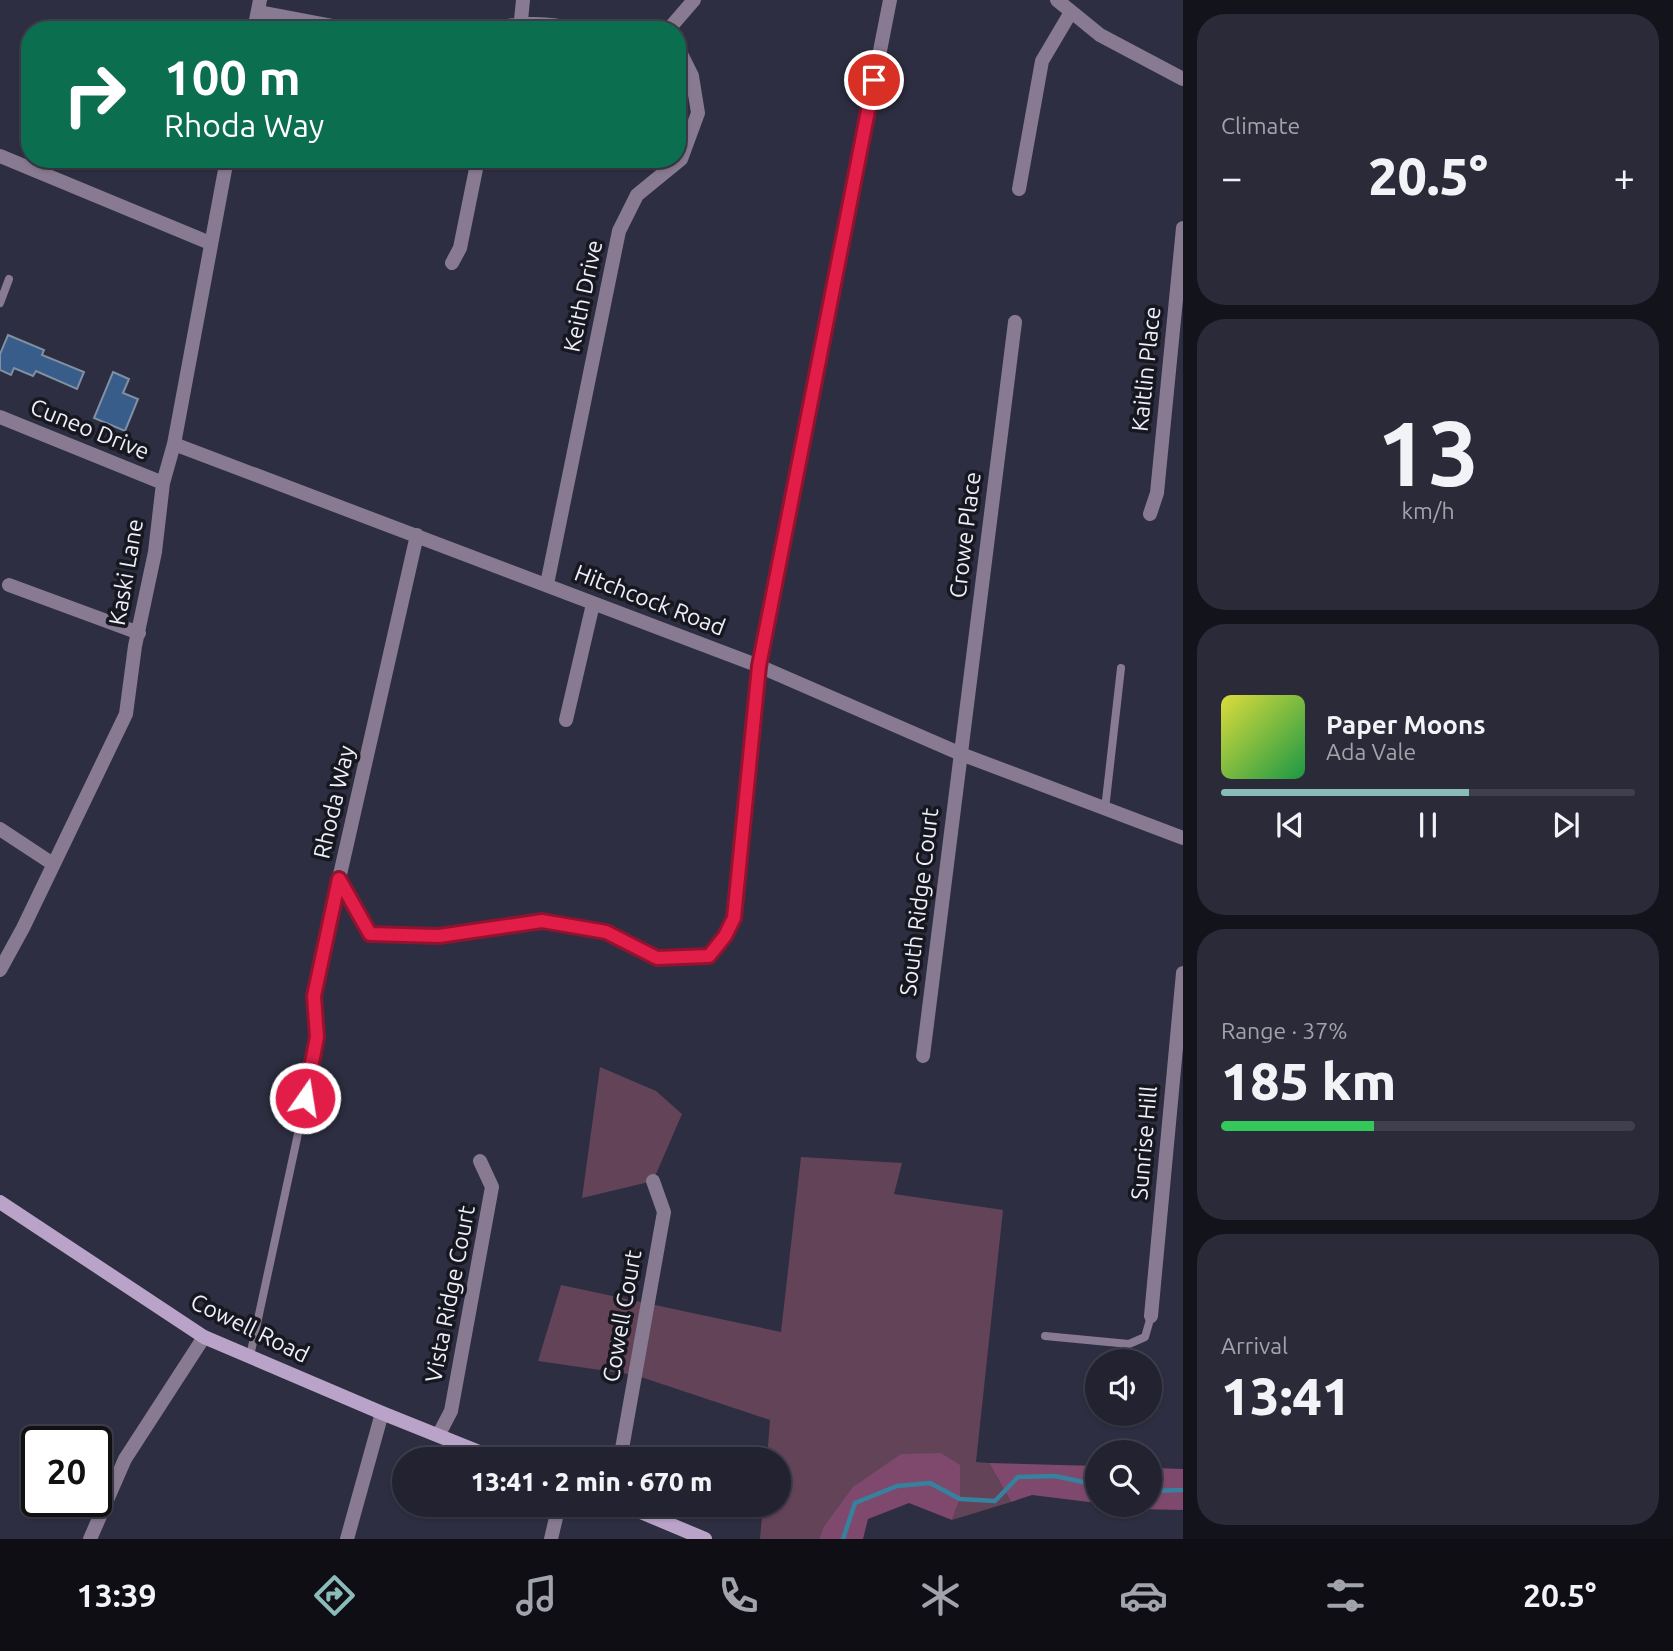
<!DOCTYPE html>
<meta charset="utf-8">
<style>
:root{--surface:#222231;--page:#2a2a39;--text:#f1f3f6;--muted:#a2a4ab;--line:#3f3f4d;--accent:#8bbbb9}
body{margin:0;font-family:Ubuntu,sans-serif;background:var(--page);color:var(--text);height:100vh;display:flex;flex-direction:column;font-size:26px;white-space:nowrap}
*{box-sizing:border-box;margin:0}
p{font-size:23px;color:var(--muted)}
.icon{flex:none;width:38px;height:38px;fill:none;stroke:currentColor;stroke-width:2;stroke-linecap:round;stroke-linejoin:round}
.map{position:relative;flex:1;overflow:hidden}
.side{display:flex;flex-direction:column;gap:14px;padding:14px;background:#13131b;width:490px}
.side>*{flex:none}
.hud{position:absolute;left:21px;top:21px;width:665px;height:147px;border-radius:28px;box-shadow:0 2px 5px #0004,0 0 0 2px var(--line);background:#0b6e4f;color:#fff;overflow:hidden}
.tools{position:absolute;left:1085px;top:1349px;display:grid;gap:14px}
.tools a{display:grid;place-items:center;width:77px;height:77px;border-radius:50%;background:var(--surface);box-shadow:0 2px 5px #0004,0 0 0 2px var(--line);font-size:35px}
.speed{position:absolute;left:21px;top:1426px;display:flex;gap:14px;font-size:35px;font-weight:700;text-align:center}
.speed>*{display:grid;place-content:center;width:91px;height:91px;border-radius:50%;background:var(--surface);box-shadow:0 2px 5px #0004,0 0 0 2px var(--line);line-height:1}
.speed .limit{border:4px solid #111;border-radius:10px;background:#fff;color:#111}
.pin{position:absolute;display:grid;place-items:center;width:60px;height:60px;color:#fff;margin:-30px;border:4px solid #fff;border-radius:50%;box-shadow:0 2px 7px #0007}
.me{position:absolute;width:77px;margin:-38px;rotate:13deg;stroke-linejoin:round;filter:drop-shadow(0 0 5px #0008)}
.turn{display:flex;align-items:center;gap:24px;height:147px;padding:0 28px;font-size:32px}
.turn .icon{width:91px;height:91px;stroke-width:2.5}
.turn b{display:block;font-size:49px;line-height:60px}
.big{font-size:52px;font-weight:800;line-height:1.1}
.side .tile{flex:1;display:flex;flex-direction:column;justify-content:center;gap:10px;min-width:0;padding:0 24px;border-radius:28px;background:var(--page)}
.side .dial{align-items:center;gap:0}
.dial b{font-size:91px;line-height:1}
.song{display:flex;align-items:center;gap:21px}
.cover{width:84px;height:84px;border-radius:10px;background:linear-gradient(135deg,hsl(60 70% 55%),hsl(140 70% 35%))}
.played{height:7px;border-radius:4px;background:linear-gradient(90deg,var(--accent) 60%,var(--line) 60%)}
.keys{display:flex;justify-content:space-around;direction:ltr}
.heat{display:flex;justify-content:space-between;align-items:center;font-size:38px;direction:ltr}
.charge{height:10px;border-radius:5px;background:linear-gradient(90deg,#34c759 37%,var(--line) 0)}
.trip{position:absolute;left:392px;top:1447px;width:399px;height:70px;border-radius:35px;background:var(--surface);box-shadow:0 2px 5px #0004,0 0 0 2px var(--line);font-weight:800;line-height:70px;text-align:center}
.tabs{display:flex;height:112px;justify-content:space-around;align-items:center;background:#0e0e14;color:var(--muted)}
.tabs .icon{width:49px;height:49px}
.tabs .selected{color:var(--accent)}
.tabs b{font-size:32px;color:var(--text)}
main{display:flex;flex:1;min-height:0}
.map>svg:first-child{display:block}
</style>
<main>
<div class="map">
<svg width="1183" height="1539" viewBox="0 0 1183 1539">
<rect width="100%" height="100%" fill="#2d2e41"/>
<path fill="#634358" d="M600 1067 656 1091 682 1114 653 1181 582 1198Z
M801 1157 902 1163 894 1194 1003 1210 976 1462 989 1463 1011 1502 952 1520 960 1499V1465L823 1528 819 1539H760L763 1505H779V1460L767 1459 770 1420 635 1375 538 1361 561 1285 781 1332Z"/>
<path fill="#7e496c" d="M941 1453 960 1465V1499L952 1520 909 1503 868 1519 863 1539H819L823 1528 853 1487 901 1454Z
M989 1463 1097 1466V1503L1032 1495 1011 1502Z
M1155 1468 1183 1469V1510L1134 1509 1136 1505H1150V1478Z"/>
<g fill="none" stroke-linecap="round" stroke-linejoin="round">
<path stroke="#36819e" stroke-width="4.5" d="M1150 1491 1183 1490
M843 1539 855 1503 897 1486 930 1483 960 1499 995 1501 1018 1477 1055 1476 1097 1485"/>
</g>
<path fill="#395d8b" stroke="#808fa2" stroke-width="2" d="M8 335 44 350 42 355 84 372 77 389 36 371 33 376 14 368 11 375 0 370V354Z
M113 372 129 379 123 393 138 399 125 431 94 418Z"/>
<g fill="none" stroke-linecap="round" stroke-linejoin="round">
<path stroke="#887a91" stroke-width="8" d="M0 303 9 279
M1105 809 1121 668
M1045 1336 1129 1344 1145 1337 1151 1316
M250 1356 315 1055 317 1037 314 996 339 879"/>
<path stroke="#887a91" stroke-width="14" d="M1057 0 1100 35 1183 79
M258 12 353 30
M254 30 260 0
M484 30C514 24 545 20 575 30
M520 30 523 0
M668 30 694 0
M0 156 210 243
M1019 189 1042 61 1071 12
M452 263 460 248 478 159
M0 417 163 483
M174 444 759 666 961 754 1183 838
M1150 514 1157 493 1183 228
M417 535 339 879 370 934 439 936 542 921 606 932 657 958 709 956 725 936 734 918 759 666 890 0
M547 584 619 231 637 195 681 159 698 113 692 76 677 46
M9 585 139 633
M566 720 593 604
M0 829 53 864
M0 970 23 928 126 714 135 646 155 552 163 483 174 444 227 159
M923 1056 1015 322
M1151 1316 1183 973
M439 1434 451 1411 492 1187 480 1161
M620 1460 664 1212 653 1181
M90 1539 125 1459 204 1337
M347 1539 382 1413
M551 1539 559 1505"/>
<path stroke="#baa3c8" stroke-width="14" d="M0 1202 204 1337 382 1413 499 1460
M624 1505 705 1539"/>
</g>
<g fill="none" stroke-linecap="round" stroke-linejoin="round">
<g stroke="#92132f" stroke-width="18">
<path id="route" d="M305 1098 317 1037 314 996 339 879 370 934 439 936 542 921 606 932 657 958 709 956 725 936 734 918 759 666 874 80"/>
</g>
<use href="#route" stroke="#e11d48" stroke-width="12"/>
</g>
<g text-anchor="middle" stroke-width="7" stroke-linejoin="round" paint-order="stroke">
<g font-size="23" fill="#efeffc" stroke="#17171f">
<text transform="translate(583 296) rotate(-78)" y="8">Keith Drive</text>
<text transform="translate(1146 369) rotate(-84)" y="8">Kaitlin Place</text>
<text transform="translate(90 429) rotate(22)" y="8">Cuneo Drive</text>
<text transform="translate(965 535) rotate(-83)" y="8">Crowe Place</text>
<text transform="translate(126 572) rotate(-80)" y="8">Kaski Lane</text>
<text transform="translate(650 600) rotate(21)" y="8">Hitchcock Road</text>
<text transform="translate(334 802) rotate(-77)" y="8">Rhoda Way</text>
<text transform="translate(919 902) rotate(-83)" y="8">South Ridge Court</text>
<text transform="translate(1144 1143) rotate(-85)" y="8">Sunrise Hill</text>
<text transform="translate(450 1294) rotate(-79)" y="8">Vista Ridge Court</text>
<text transform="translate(622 1316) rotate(-80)" y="8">Cowell Court</text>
<text transform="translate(250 1328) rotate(26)" y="8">Cowell Road</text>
</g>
</g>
</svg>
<div class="tools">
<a><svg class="icon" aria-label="sound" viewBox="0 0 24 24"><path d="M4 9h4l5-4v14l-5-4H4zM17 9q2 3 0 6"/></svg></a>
<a><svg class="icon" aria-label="search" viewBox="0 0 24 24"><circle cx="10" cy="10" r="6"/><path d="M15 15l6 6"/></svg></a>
</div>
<div class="speed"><div class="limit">20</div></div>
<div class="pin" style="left:874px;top:80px;background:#d93025"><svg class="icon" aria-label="arrive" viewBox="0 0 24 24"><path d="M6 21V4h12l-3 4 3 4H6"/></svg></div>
<svg class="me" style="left:305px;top:1098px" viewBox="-20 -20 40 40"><circle r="17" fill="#e11d48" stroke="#fff" stroke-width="3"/><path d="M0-11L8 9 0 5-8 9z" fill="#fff"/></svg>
<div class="trip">13:41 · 2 min · 670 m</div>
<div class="hud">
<div class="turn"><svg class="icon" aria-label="right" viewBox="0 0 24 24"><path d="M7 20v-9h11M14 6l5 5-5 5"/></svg><div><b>100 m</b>Rhoda Way</div></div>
</div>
</div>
<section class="side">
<div class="tile"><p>Climate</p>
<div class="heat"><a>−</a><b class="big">20.5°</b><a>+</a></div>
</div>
<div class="tile dial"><b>13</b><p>km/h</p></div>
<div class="tile">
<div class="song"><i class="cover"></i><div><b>Paper Moons</b><p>Ada Vale</p></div></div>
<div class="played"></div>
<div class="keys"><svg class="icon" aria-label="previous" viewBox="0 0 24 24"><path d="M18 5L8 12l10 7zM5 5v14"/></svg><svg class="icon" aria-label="pause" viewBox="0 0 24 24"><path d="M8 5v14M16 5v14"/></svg><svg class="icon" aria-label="next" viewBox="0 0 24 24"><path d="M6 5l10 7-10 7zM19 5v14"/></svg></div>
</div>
<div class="tile"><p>Range · 37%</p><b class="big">185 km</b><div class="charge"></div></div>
<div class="tile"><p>Arrival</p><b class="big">13:41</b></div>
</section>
</main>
<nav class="tabs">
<b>13:39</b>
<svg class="icon selected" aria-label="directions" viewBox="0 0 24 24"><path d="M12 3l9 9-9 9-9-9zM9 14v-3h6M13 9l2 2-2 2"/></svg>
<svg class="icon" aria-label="music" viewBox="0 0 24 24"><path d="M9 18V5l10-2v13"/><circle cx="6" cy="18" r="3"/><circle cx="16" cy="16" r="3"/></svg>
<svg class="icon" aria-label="phone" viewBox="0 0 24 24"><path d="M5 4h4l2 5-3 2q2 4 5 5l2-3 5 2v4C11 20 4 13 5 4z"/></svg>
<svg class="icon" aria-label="climate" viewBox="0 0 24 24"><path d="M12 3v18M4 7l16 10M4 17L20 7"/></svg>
<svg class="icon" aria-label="car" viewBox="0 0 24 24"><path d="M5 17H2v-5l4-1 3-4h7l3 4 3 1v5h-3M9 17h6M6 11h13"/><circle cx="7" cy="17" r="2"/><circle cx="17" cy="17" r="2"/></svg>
<svg class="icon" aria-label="filters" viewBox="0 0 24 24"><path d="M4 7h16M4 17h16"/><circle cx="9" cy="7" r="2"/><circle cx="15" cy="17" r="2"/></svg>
<b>20.5°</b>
</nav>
